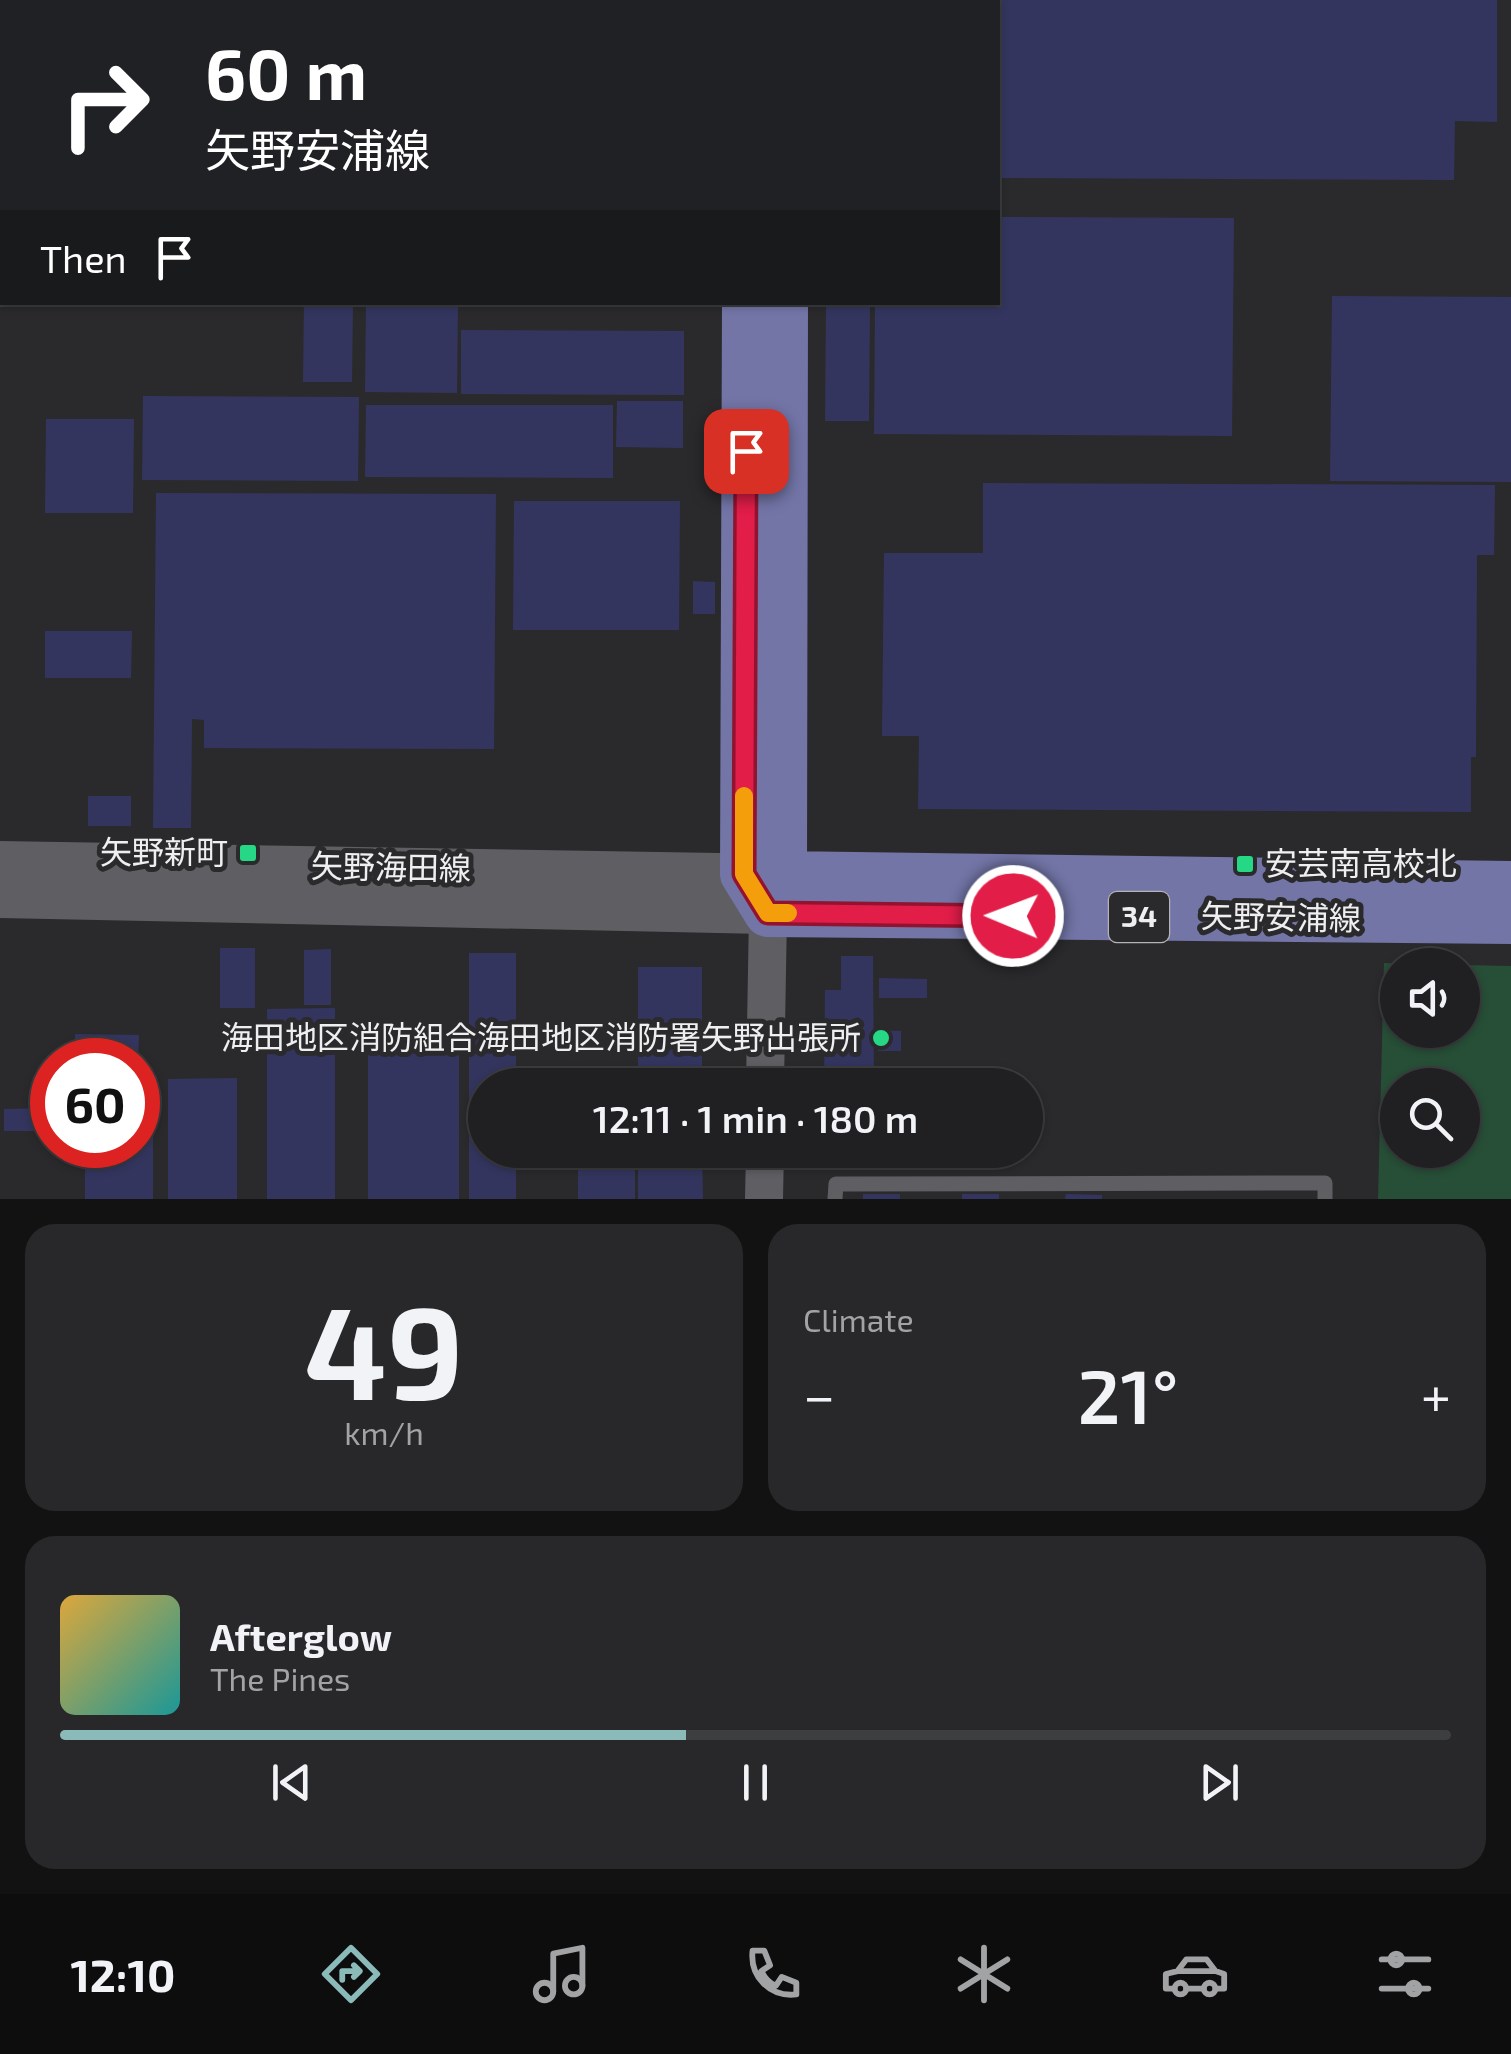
<!DOCTYPE html>
<meta charset="utf-8">
<style>
:root{--surface:#202022;--page:#28282a;--text:#f1f3f6;--muted:#a2a3a5;--line:#3d3e40;--accent:#8bbbb9}
body{margin:0;font-family:"Exo 2","Noto Sans JP",sans-serif;background:var(--page);color:var(--text);height:100vh;display:flex;flex-direction:column;font-size:38px;white-space:nowrap}
*{box-sizing:border-box;margin:0}
p{font-size:32px;color:var(--muted)}
.icon{flex:none;width:55px;height:55px;fill:none;stroke:currentColor;stroke-width:2;stroke-linecap:round;stroke-linejoin:round}
.map{position:relative;height:1199px;overflow:hidden}
.side{display:flex;flex-direction:column;gap:25px;padding:25px;background:#121213;flex:1}
.side>*{flex:none}
.top-card{position:absolute;left:0px;top:0px;width:1000px;height:305px;box-shadow:0 2px 8px #0004,0 0 0 2px var(--line);background:#202124;color:#fff;overflow:hidden}
.tools{position:absolute;left:1380px;top:948px;display:grid;gap:20px}
.tools a{display:grid;place-items:center;width:100px;height:100px;border-radius:50%;background:var(--surface);box-shadow:0 2px 8px #0004,0 0 0 2px var(--line);font-size:50px}
.speed{position:absolute;left:30px;top:1038px;display:flex;gap:20px;font-size:50px;font-weight:700;text-align:center}
.speed>*{display:grid;place-content:center;width:130px;height:130px;border-radius:50%;background:var(--surface);box-shadow:0 2px 8px #0004,0 0 0 2px var(--line);line-height:1}
.speed .limit{border:15px solid #d22;background:#fff;color:#111}
.pin{position:absolute;display:grid;place-items:center;width:85px;height:85px;color:#fff;margin:-42px;border-radius:20px;box-shadow:0 5px 15px #0006}
.me{position:absolute;width:110px;margin:-55px;rotate:271deg;stroke-linejoin:round;filter:drop-shadow(0 0 8px #0008)}
.turn{display:flex;align-items:center;gap:35px;height:210px;padding:0 40px;font-size:45px}
.turn .icon{width:130px;height:130px;stroke-width:2.5}
.turn b{display:block;font-size:70px;line-height:85px}
.then{display:flex;align-items:center;height:95px;padding:0 40px;background:#0003;gap:20px;font-size:38px}
.big{font-size:75px;font-weight:600;line-height:1.1}
.side .card{flex:1;display:flex;flex-direction:column;justify-content:center;gap:15px;min-width:0;padding:0 35px;border-radius:30px;background:var(--page)}
.side .dial{align-items:center;gap:0}
.dial b{font-size:130px;line-height:1}
.song{display:flex;align-items:center;gap:30px}
.cover{width:120px;height:120px;border-radius:15px;background:linear-gradient(135deg,hsl(40 70% 55%),hsl(180 70% 35%))}
.played{height:10px;border-radius:5px;background:linear-gradient(90deg,var(--accent) 45%,var(--line) 45%)}
.keys{display:flex;justify-content:space-around;direction:ltr}
.heat{display:flex;justify-content:space-between;align-items:center;font-size:55px;direction:ltr}
.side .tiles{flex:1;display:grid;gap:25px;grid-template-columns:1fr 1fr}
.card:last-child{grid-column:span 2}
.trip{position:absolute;left:468px;top:1068px;width:575px;height:100px;border-radius:50px;background:var(--surface);box-shadow:0 2px 8px #0004,0 0 0 2px var(--line);font-weight:600;line-height:100px;text-align:center}
.menu{display:flex;height:160px;justify-content:space-around;align-items:center;background:#0d0d0e;color:var(--muted)}
.menu .icon{width:70px;height:70px}
.menu .on{color:var(--accent)}
.menu b{font-size:45px;color:var(--text)}
.map>svg:first-child{display:block}
</style>
<div class="map">
<svg width="1511" height="1199" viewBox="0 0 1511 1199">
<rect width="100%" height="100%" fill="#2a2a2d"/>
<path fill="#274e37" fill-rule="evenodd" d="M1384 963 1451 965H1398V1030H1462L1463 965 1511 966V1199H1378ZM1398 1085H1462V1150H1398Z"/>
<path fill="#34355e" d="M998 0H1497V122L1455 121 1454 180 998 178Z
M998 217 1234 218 1232 436 874 434 875 302H998Z
M1332 296 1511 297V482L1330 481Z
M304 302H353L352 382H303Z
M366 302H458L457 393 365 392Z
M826 307H870L869 421H825Z
M461 330 684 331V395L461 394Z
M143 396 359 397 358 481 142 480Z
M617 401H683V448L616 447Z
M366 405H613V478L365 477Z
M46 419H134L133 513H45Z
M983 483 1495 485 1494 555H1477L1476 757H1471V812L918 809 919 736H882L884 553H983Z
M156 493 496 494 494 749 204 748V720L192 719 191 828H153Z
M514 501H680L679 630H513Z
M693 581 715 582V614H693Z
M45 631H132L131 678H45Z
M88 796H131V826H88Z
M220 948H255V1008H220Z
M331 949V1005H304V950Z
M469 953H516V1085H485V1150H516V1199H469Z
M841 956H873L874 1085H824L825 990H841Z
M638 967H702V1085H638Z
M879 978 927 979V998H879Z
M335 1008V1199H267V1009Z
M878 1030 901 1031V1051H878Z
M75 1034 139 1035 138 1060H75Z
M368 1053H459V1199H368Z
M237 1078V1199H168V1079Z
M138 1104H153V1199H85V1145H138Z
M52 1108V1131H4V1109Z
M578 1150H635V1199H578Z
M638 1150H702L703 1199H638Z
M863 1194H900V1199H863Z
M962 1194H999V1199H962Z
M1066 1194 1102 1195V1199H1065Z"/>
<g fill="none" stroke-linecap="round" stroke-linejoin="round">
<path stroke="#5f5f63" stroke-width="15" d="M835 1199 836 1184 1325 1183V1199"/>
<path stroke="#5f5f63" stroke-width="38" d="M765 1085 768 913 777 889
M764 1199 765 1150"/>
<path stroke="#5f5f63" stroke-width="42" d="M0 862 779 875
M0 897 768 913"/>
<path stroke="#7375a7" stroke-width="48" d="M747 2V0
M784 2V0
M746 302 744 874 768 913 1511 920
M784 302 783 875 1511 885"/>
</g>
<g fill="none" stroke-linecap="round" stroke-linejoin="round">
<g stroke="#92132f" stroke-width="25">
<path id="route" d="M746 451 744 874 768 913 1013 916"/>
</g>
<use href="#route" stroke="#e11d48" stroke-width="18"/>
<path stroke="#f59e0b" stroke-width="18" d="M744 796V874L768 913H788"/>
</g>
<g fill="#26d886" stroke="#2a2a2d" stroke-width="4">
<rect x="238" y="843" width="20" height="20" rx="5"/>
<rect x="1235" y="854" width="20" height="20" rx="5"/>
<circle cx="881" cy="1038" r="10"/>
</g>
<g text-anchor="middle" stroke-width="10" stroke-linejoin="round" paint-order="stroke">
<rect fill="#2a2a2d" stroke="#b4b4b6" stroke-width="2.5" x="1109" y="892" width="60" height="50" rx="8"/>
<g font-size="30" font-weight="bold" fill="#efeff1">
<text x="1139" y="927">34</text>
</g>
<g font-size="32" fill="#efeff1" stroke="#2a2a2d" text-anchor="end">
<text x="228" y="864">矢野新町</text>
<text x="1265" y="875" text-anchor="start">安芸南高校北</text>
<text x="861" y="1049">海田地区消防組合海田地区消防署矢野出張所</text>
</g>
<g font-size="32" fill="#efeff1" stroke="#2a2a2d">
<text transform="translate(391 868) rotate(1)" y="11">矢野海田線</text>
<text transform="translate(1281 918) rotate(1)" y="11">矢野安浦線</text>
</g>
</g>
</svg>
<div class="tools">
<a><svg class="icon" aria-label="sound" viewBox="0 0 24 24"><path d="M4 9h4l5-4v14l-5-4H4zM17 9q2 3 0 6"/></svg></a>
<a><svg class="icon" aria-label="search" viewBox="0 0 24 24"><circle cx="10" cy="10" r="6"/><path d="M15 15l6 6"/></svg></a>
</div>
<div class="speed"><div class="limit">60</div></div>
<div class="pin" style="left:746px;top:451px;background:#d93025"><svg class="icon" aria-label="arrive" viewBox="0 0 24 24"><path d="M6 21V4h12l-3 4 3 4H6"/></svg></div>
<svg class="me" style="left:1013px;top:916px" viewBox="-20 -20 40 40"><circle r="17" fill="#e11d48" stroke="#fff" stroke-width="3"/><path d="M0-11L8 9 0 5-8 9z" fill="#fff"/></svg>
<div class="trip">12:11 · 1 min · 180 m</div>
<div class="top-card">
<div class="turn"><svg class="icon" aria-label="right" viewBox="0 0 24 24"><path d="M7 20v-9h11M14 6l5 5-5 5"/></svg><div><b>60 m</b>矢野安浦線</div></div>
<div class="then">Then<svg class="icon" aria-label="arrive" viewBox="0 0 24 24"><path d="M6 21V4h12l-3 4 3 4H6"/></svg></div>
</div>
</div>
<section class="side">
<div class="tiles">
<div class="card dial"><b>49</b><p>km/h</p></div>
<div class="card"><p>Climate</p>
<div class="heat"><a>−</a><b class="big">21°</b><a>+</a></div>
</div>
<div class="card">
<div class="song"><i class="cover"></i><div><b>Afterglow</b><p>The Pines</p></div></div>
<div class="played"></div>
<div class="keys"><svg class="icon" aria-label="previous" viewBox="0 0 24 24"><path d="M18 5L8 12l10 7zM5 5v14"/></svg><svg class="icon" aria-label="pause" viewBox="0 0 24 24"><path d="M8 5v14M16 5v14"/></svg><svg class="icon" aria-label="next" viewBox="0 0 24 24"><path d="M6 5l10 7-10 7zM19 5v14"/></svg></div>
</div>
</div>
</section>
<nav class="menu">
<b>12:10</b>
<svg class="icon on" aria-label="directions" viewBox="0 0 24 24"><path d="M12 3l9 9-9 9-9-9zM9 14v-3h6M13 9l2 2-2 2"/></svg>
<svg class="icon" aria-label="music" viewBox="0 0 24 24"><path d="M9 18V5l10-2v13"/><circle cx="6" cy="18" r="3"/><circle cx="16" cy="16" r="3"/></svg>
<svg class="icon" aria-label="phone" viewBox="0 0 24 24"><path d="M5 4h4l2 5-3 2q2 4 5 5l2-3 5 2v4C11 20 4 13 5 4z"/></svg>
<svg class="icon" aria-label="climate" viewBox="0 0 24 24"><path d="M12 3v18M4 7l16 10M4 17L20 7"/></svg>
<svg class="icon" aria-label="car" viewBox="0 0 24 24"><path d="M5 17H2v-5l4-1 3-4h7l3 4 3 1v5h-3M9 17h6M6 11h13"/><circle cx="7" cy="17" r="2"/><circle cx="17" cy="17" r="2"/></svg>
<svg class="icon" aria-label="filters" viewBox="0 0 24 24"><path d="M4 7h16M4 17h16"/><circle cx="9" cy="7" r="2"/><circle cx="15" cy="17" r="2"/></svg>
</nav>
